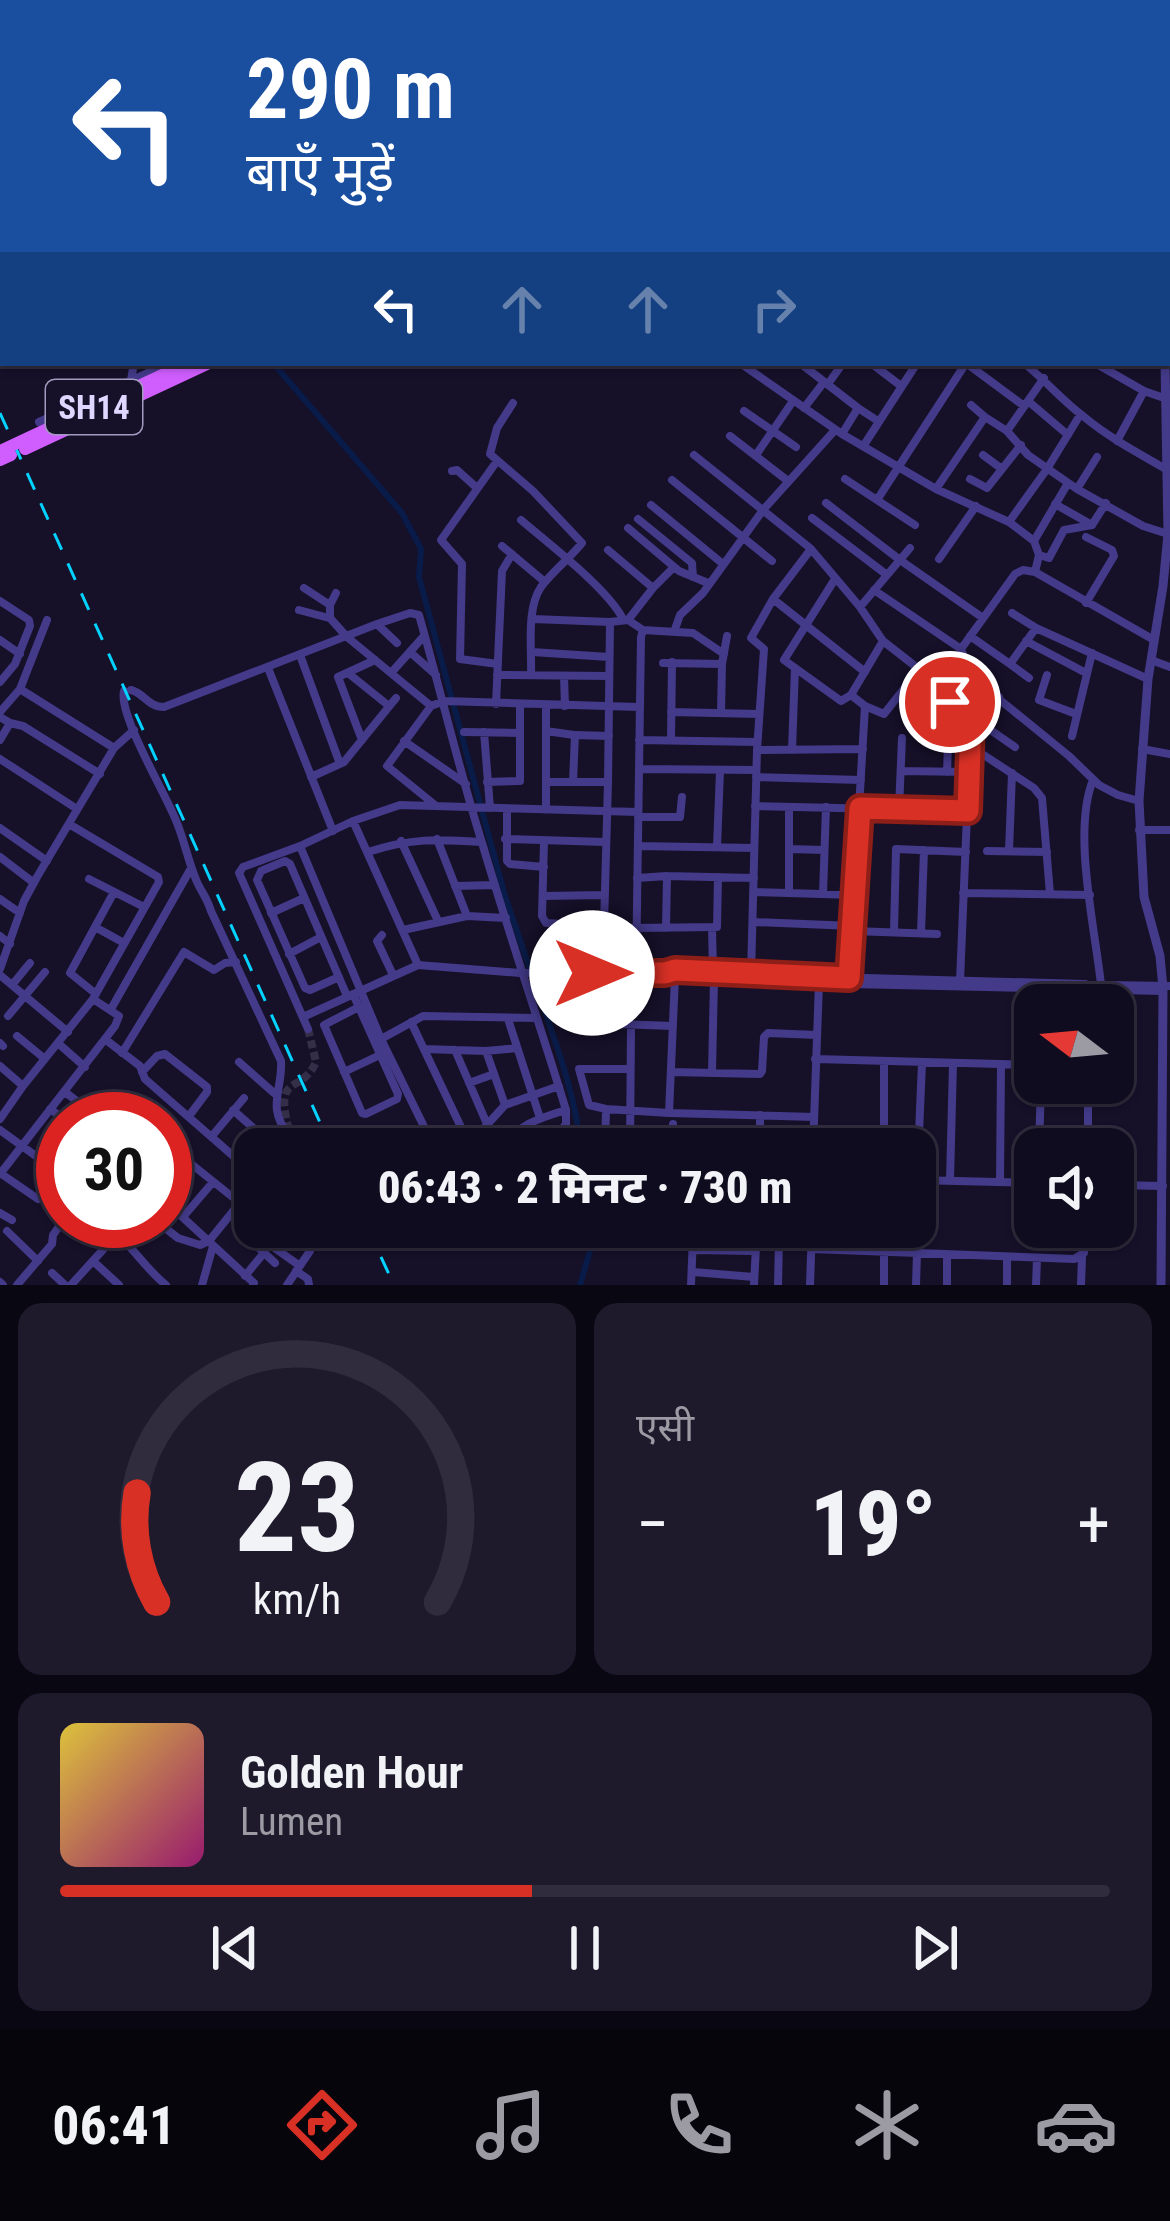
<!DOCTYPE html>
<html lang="hi">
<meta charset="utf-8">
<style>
:root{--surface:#100c1f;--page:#1e1a2c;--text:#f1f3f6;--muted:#9c9ba4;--line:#302c3d;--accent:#d93025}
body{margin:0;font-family:"Roboto Condensed","Noto Sans Devanagari",sans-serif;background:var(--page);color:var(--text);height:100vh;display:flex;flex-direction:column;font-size:45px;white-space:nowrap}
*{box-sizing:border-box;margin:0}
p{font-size:39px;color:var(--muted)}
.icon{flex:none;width:66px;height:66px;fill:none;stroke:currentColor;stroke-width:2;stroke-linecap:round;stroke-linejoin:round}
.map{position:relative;height:1285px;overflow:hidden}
.details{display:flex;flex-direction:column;gap:18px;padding:18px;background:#090711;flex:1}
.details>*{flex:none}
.guide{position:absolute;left:0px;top:0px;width:1170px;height:366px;box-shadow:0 3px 9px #0004,0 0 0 3px var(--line);background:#1a4fa0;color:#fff;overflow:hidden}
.needle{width:78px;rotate:286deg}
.fabs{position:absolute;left:1014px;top:984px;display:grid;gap:24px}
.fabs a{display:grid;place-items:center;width:120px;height:120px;border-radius:24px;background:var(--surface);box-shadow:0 3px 9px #0004,0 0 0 3px var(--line);font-size:60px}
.speed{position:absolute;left:36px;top:1092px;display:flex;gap:24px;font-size:60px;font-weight:700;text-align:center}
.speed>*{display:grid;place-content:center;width:156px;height:156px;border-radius:50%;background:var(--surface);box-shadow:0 3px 9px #0004,0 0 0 3px var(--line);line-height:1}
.speed .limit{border:18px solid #d22;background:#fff;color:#111}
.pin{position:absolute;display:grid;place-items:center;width:102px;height:102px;color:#fff;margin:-51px;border:6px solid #fff;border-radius:50%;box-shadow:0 3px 12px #0007}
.me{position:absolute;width:132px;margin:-66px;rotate:90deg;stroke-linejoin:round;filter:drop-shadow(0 0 9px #0008)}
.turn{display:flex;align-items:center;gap:42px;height:252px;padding:0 48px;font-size:54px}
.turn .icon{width:156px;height:156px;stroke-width:2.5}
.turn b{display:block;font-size:84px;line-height:102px}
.lanes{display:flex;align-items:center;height:114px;padding:0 48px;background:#0003;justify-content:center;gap:60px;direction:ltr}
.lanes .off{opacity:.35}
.big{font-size:90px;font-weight:800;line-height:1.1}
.details .widget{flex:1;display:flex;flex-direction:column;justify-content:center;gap:18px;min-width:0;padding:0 42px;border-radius:24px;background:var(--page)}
.details .dial{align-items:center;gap:0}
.dial svg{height:312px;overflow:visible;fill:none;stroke:var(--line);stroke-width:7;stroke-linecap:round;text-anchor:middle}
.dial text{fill:var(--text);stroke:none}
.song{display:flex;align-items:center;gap:36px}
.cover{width:144px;height:144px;border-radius:18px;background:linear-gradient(135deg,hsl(50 70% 55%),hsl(320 70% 35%))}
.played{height:12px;border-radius:6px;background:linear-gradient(90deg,var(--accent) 45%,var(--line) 45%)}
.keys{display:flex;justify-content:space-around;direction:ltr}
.heat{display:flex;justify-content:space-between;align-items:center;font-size:66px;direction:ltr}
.details .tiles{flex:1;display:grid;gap:18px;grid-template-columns:1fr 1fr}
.widget:last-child{grid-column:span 2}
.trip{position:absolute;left:234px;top:1128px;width:702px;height:120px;border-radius:24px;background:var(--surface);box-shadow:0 3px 9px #0004,0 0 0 3px var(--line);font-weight:800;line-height:120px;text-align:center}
.tabs{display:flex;height:192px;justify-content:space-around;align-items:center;background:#06050c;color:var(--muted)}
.tabs .icon{width:84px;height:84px}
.tabs .selected{color:var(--accent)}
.tabs b{font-size:54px;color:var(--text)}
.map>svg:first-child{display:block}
</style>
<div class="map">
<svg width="1170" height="1285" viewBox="0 0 1170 1285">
<rect width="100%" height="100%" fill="#161029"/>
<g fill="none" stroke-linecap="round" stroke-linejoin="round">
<path stroke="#091b48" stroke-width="6" d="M273 363 402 513 421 549 419 577 505 896 530 969
M533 977C552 1034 575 1089 581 1149
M580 1285 592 1244 590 1227"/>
<path stroke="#342e49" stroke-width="8" stroke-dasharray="8 4" stroke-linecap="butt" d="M289 1130C273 1071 301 1096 316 1062L308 1029"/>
<path stroke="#433a89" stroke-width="8" d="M211 0 213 3
M259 0 261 3
M361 0 370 3
M476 0 485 3
M585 0 586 3
M593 0 595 3
M703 0 705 3
M274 3 277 0
M433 3 434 0
M498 3 499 0
M540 3 541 0
M646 3 652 0
M739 3 740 0
M0 45 3 42
M0 75 3 78
M0 92 3 89
M0 164 3 166
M1167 176 1170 177
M1167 309H1170
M740 363 842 434 936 489 1009 522 1034 541 1039 555 1035 572 1154 640
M800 363 858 408 842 434
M871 363 901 386
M966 363 1024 406
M1024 363C1045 380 1062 400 1083 416 1108 437 1138 453 1166 469
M1095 363 1144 391 1167 399
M131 380 134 363
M828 384 843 363
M1028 401 1068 435
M513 403 497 428 490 454 533 491 582 543C570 558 553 571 541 587 526 609 532 649 531 675
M971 405 985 417
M804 408 824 382
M858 408 878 421
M744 411 796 447
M39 422 170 363
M1007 431 1028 455 1077 489 1143 526 1168 534
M730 436 788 481
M1117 441 1144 391
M864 445 917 363
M694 455 810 548
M756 455 793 401
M983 455 1002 469
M497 461 441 540 462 564 460 659 498 664
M452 471 457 470 477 488
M845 479 915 525
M970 479 987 488 1021 445
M672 480 772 561
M936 489 985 417 1007 431 1044 378
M1077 489 1097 457
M877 500 966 363
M826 503 900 560 983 618
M1055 504 1092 525 1106 503
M651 505 723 564
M812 518 887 575
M638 519 692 563 693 577
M521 520C549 544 607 588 623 619
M1009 522 1047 469 1080 415
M628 528 679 571 708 583
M1086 537 1112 550 1114 556 1086 603
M1034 541 1068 483
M502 546 545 582
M608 550 653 588
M1039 555 1049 558 1064 530 1092 525
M939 559 976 506
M835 579 784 660 841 701 851 695
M304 588 330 605
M874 590 961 649 1015 574 1023 570 1035 572
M336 593 330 605V618L347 637 431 706 444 701 639 707
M773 599 865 672
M0 601 29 620 30 626 15 664 0 682
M860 607 910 548
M299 610 329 618
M1012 613 1036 628 1148 679
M533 619 610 622 608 782H546
M628 620 653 588 674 567
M610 622 628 620 643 630
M378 625 397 643
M674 632 680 615 703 593 763 510 835 430
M970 636 1010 664 1036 628
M0 640 20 654
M1026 641 1086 673
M961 649 964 657 962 669 1069 756 1099 785 1118 795 1139 801
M410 652 436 675
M532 652 609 657
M300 655 340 764
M1151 660 1170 667
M663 663 722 664
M1010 664 1029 678
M268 668 333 831
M966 672 950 696V702L1015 747
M348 673 389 706
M391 673 424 636
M497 675 609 676
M1047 675 1039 700 1076 714
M564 676 565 706
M20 689 114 748
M131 690C144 693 148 707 164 707L377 624 410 613 419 615C441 692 459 770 483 846 509 934 539 1022 566 1110 536 1119 519 1125 499 1149
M124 691C118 715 166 794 177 823 184 840 188 860 195 877 200 891 206 895 211 911L281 1061C283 1090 265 1108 290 1136
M496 704 502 571 512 554
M431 706 387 766 435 805
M0 712 20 689 47 620
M671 712 759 714
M721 713 722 664 727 636
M909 714 948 745 947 772
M0 717 10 723 0 740
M10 723 23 726 100 774
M979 724 999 697
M546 731 574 735
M464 732 520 733
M484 732 490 808
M1072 736 1092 653
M362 740 338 677 375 660
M639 740 757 742
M671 740 672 662
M404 741 466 784
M970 746 1034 788 1042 798 1050 894
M1142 749 1170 754
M757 750 863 749
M792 750 795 668
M0 759 77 809
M639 769 756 770
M901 771 970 772
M311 777 344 762 396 698
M756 777 861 780
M1093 780C1072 832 1095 927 1101 985
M487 782 520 781V705
M573 782 575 735 609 736
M755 806 968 811
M507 809V861L510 864 544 867
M899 809 902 738
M546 810V706
M638 817H680L682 797
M353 821 418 965
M0 828 47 861
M1139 830H1170
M437 839 467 916
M505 839 605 842
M401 841 438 921
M544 841 542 916 546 923 635 928 717 927 718 877
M300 846 381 1039 435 1149
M638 846 754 848
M717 847 720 771
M789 849 824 850
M987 851 1047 852
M1009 851 1012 773
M368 852C411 838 437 839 481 842
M0 857 34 883
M637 878 667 876
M89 879 144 907
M455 886 495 885
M754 892 855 895
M789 893V807
M963 893 1090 895
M823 894 826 807
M543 896 604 895
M0 899 20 913
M271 913 304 898
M753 922 853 926
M604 926 608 782
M95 927 124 943
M712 927 713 972
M666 928 667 876 754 878
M403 930 467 916 506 918
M853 931 937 934
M894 932 896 849 966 852
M921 933 924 850
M382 935 377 941 393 975
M0 936 10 944
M289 954 321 937
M0 969 24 901 37 877 114 748 134 730
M636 972 641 637 643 630 693 633 724 654
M668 972 675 970 755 974
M548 973 561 1022 673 1026
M751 974 757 750 764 649 751 638 773 599 811 549 860 607 883 641
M0 975 68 1032
M794 976 1085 984
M339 977 310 990 305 988 257 880 261 871 285 861 290 864 347 996
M849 978 865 706 884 714 915 675V666L883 641 851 695 865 706
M960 981 971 719
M12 985 30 963
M1106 985 1170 986
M96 994 70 973 114 892
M353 994 398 1094 397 1099 366 1114 362 1113 324 1025 359 1007
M111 1009 190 870
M8 1016 45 972
M303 1017 418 965 520 973 636 972 850 984 1163 991
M508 1019 540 1118
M411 1022 469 1144
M308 1029 239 873 243 867 300 846 353 821 400 805 638 812
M17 1036 45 1059
M381 1039 423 1016 537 1018
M106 1040 140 1066 145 1079 255 1175
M0 1043 3 1046
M59 1044 85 1067
M424 1049 486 1051 517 1048
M455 1050 487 1124
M486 1051 505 1105
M122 1053 184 952 214 970 225 963 236 962
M815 1059 1035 1065
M239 1062 274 1093
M0 1066 23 1086
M630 1069H579L589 1105 606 1109 669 1113 814 1117
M142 1072 157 1056 165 1054 207 1087V1092L189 1116
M344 1072 380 1055
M671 1072 760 1074 762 1071 764 1037 768 1033 817 1035
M712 1073 714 979
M469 1083 494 1074
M65 1092 100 1119
M50 1109 64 1119
M233 1110 277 1149
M669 1113 675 977
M0 1119 23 1086 93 999 159 882 158 877 69 824
M0 1130 51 1167 55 1168 63 1158
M212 1136 244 1098
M165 1139 176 1149
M283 1149 290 1132
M465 1149 505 1105 559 1086
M547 1149 566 1124V1110
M605 1149 606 1109
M630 1149 631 1025
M670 1149 673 1124
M760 1149V1115
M813 1149 819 983
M884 1149V1061
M1039 1149 1041 1083
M1088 1149V1083
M190 1163 240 1203
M0 1173 38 1199
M0 1174 115 1026 119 1016 93 999
M915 1180 1035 1183
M917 1180 922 1063
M950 1181 953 1063
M1000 1182 1001 1064
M1113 1185 1163 1186
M165 1201 254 1283 253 1285
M233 1211 269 1244 300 1266
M0 1213 12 1220
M183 1217 213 1182
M156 1221 178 1238 200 1245 209 1241 255 1184
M626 1227 629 1234 811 1242
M7 1231 38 1261
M243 1233 275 1263
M117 1234C136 1251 146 1269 166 1285
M115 1236 129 1221
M811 1249 1074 1259 1084 1253 1086 1227
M692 1250 755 1251
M93 1261 119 1285
M296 1271 308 1279 309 1285
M693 1272 754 1277
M52 1273 65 1285
M245 1276 263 1254
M0 1282 3 1285
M17 1285 52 1244 53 1235 63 1221
M71 1285 110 1242 83 1221
M202 1285 213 1246
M287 1285 310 1251 298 1233 303 1227
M691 1285 693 1237
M754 1285 757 1227
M778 1285 779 1239
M810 1285 812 1227
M884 1285V1252
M916 1285 917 1253
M947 1285V1255
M1007 1285V1257
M1036 1285 1037 1259
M1081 1285 1082 1257"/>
<path stroke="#433a89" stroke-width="9" d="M1113 0V3
M1161 1285 1163 988 1160 956 1144 897 1139 801 1148 679 1163 586 1168 534 1165 363"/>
<path stroke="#d05eff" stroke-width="12" d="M960 3 966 0
M977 3 983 0
M25 449 209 363
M0 460 11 455"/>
<path stroke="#03d2ff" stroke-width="3" stroke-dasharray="18 15" stroke-linecap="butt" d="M0 413 332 1149
M367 1227 394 1285"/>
<path stroke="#d05eff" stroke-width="12" d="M0 451 188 363"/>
</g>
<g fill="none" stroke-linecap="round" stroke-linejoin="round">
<g stroke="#8d1f18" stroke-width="30">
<path id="route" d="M592 973H665L675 970 849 978 860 808 968 811 971 719 950 702"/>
</g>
<use href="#route" stroke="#d93025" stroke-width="21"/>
</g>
<g text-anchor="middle" stroke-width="12" stroke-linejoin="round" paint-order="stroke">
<rect fill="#161029" stroke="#a39bbf" stroke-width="3" x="46" y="380" width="96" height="54" rx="9"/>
<g font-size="33" font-weight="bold" fill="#dfd7ff">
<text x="94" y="419">SH14</text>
</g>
</g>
</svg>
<div class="fabs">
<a><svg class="needle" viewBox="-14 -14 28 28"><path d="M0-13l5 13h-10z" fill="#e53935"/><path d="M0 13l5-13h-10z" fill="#9c9ba4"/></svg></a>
<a><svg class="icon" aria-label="sound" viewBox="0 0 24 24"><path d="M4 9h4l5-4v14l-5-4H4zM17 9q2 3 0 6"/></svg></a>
</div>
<div class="speed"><div class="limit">30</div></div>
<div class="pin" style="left:950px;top:702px;background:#d93025"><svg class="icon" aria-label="arrive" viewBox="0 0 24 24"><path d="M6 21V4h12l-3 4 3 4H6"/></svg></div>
<svg class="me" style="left:592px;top:973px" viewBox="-20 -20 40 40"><circle r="19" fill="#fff"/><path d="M0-13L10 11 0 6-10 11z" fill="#d93025"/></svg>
<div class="trip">06:43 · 2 मिनट · 730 m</div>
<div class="guide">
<div class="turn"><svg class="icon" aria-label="left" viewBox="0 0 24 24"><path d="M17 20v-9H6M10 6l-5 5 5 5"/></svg><div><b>290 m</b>बाएँ मुड़ें</div></div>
<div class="lanes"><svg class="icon" aria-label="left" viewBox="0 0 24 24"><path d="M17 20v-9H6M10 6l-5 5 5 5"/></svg><svg class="icon off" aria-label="ahead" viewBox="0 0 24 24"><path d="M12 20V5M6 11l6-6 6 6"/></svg><svg class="icon off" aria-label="ahead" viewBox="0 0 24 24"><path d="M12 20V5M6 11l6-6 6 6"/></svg><svg class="icon off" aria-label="right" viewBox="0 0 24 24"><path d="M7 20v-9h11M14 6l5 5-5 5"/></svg></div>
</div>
</div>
<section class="details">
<div class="tiles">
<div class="widget dial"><svg viewBox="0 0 100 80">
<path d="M14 69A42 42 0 1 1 86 69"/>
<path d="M14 69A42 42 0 0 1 9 41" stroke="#d93025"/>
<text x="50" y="56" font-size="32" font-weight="700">23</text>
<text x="50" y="72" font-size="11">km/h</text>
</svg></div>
<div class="widget"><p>एसी</p>
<div class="heat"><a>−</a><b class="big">19°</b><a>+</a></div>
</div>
<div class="widget">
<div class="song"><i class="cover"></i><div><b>Golden Hour</b><p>Lumen</p></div></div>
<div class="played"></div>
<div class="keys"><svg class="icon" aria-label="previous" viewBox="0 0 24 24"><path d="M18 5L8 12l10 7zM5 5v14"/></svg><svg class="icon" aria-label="pause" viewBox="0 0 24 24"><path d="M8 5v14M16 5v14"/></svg><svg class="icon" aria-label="next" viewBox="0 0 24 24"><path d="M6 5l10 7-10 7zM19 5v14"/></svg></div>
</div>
</div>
</section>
<nav class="tabs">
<b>06:41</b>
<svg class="icon selected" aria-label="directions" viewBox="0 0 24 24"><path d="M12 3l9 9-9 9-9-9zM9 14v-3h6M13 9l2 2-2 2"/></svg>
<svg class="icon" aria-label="music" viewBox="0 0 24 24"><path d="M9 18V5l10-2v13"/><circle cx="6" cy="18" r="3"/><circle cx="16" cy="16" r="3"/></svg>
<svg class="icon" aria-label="phone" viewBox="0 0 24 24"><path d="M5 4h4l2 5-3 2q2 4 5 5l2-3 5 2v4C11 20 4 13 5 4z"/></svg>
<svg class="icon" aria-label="climate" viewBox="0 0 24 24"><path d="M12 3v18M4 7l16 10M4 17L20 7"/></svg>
<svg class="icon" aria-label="car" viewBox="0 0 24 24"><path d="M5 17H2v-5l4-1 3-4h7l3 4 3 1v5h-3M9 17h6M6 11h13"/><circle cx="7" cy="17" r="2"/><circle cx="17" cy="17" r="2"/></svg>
</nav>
